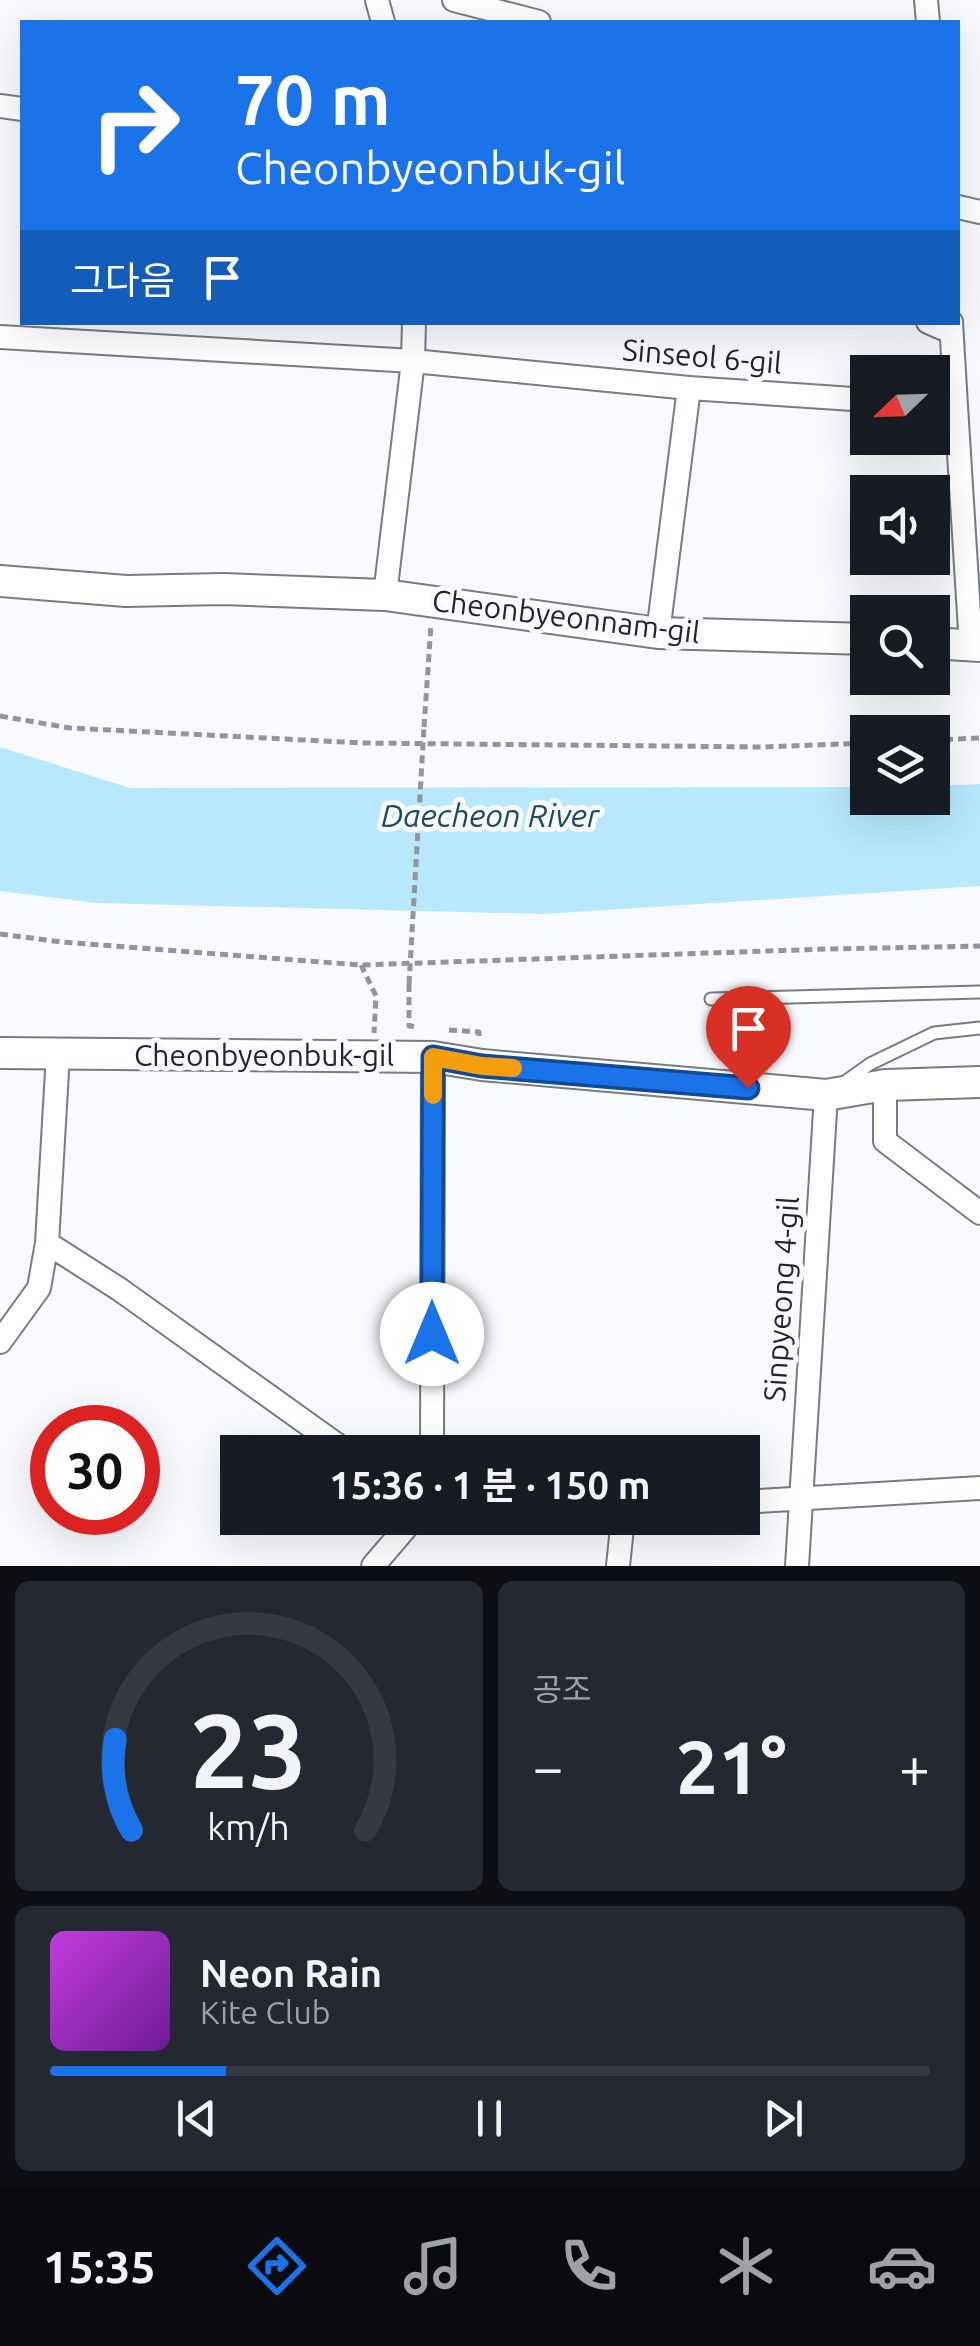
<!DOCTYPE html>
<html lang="ko">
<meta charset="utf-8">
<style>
:root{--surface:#171b24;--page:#242831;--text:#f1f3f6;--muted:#9ea1a6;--line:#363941;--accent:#1a73e8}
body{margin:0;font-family:Ubuntu,"Noto Sans KR",sans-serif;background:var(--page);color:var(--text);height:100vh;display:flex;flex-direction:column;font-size:38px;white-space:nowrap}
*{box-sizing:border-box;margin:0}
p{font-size:32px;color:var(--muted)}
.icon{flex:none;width:55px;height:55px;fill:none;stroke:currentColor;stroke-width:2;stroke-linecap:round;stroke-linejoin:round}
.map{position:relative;height:1566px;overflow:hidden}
.sheet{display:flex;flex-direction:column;gap:15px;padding:15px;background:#0d0f14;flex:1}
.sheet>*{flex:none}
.guide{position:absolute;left:20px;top:20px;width:940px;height:305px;border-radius:0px;box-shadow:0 10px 40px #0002;background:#1a73e8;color:#fff;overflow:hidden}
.needle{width:65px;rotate:247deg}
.controls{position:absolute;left:850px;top:355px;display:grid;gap:20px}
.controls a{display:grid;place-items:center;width:100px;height:100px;border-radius:0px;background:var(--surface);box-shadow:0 10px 40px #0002;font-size:50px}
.speed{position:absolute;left:30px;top:1405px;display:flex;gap:20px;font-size:50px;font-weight:700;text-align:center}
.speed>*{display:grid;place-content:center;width:130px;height:130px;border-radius:50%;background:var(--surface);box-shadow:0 10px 40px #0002;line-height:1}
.speed .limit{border:15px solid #d22;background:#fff;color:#111}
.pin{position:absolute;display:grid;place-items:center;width:85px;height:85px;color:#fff;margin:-102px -42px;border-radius:50% 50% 50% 0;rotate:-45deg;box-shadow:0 0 10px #0007}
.pin .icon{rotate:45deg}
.me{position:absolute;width:110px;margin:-55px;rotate:0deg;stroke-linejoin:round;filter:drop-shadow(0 0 8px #0008)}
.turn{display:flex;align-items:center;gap:35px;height:210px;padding:0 50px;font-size:45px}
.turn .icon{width:130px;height:130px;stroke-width:2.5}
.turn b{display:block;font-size:70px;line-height:85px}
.then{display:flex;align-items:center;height:95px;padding:0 50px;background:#0003;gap:20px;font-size:38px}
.big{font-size:75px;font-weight:700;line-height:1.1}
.sheet .tile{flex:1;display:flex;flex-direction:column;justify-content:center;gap:15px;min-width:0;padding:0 35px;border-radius:15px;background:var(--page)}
.sheet .dial{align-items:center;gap:0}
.dial svg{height:260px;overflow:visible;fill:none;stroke:var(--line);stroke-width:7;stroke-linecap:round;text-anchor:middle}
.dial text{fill:var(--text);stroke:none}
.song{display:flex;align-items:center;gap:30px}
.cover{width:120px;height:120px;border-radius:15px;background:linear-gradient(135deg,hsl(290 70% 55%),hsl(280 70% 35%))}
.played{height:10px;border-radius:5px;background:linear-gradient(90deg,var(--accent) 20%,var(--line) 20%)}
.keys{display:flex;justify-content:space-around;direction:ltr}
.heat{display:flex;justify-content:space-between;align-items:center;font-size:55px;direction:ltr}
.sheet .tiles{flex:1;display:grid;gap:15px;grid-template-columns:1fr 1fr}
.tile:last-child{grid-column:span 2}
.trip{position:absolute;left:220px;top:1435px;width:540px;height:100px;border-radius:0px;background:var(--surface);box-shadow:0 10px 40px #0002;font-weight:700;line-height:100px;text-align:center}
.menu{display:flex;height:160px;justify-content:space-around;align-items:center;background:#090b0e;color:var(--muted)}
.menu .icon{width:70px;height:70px}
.menu .selected{color:var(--accent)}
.menu b{font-size:45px;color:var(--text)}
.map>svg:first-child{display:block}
</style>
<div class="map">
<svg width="980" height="1566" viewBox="0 0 980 1566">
<rect width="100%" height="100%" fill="#f9fafe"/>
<path fill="#b7e8fe" d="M0 747 130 788 867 787 868 798H932L933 786 980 784V886L544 914 97 903 0 891Z"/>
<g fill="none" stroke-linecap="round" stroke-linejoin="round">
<g stroke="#787b83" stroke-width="15">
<path id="lane" d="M711 999 980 992
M842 1084 870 1064 934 1033 980 1028"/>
</g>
<g stroke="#787b83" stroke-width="26">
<path id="street" d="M377 0 383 22
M454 0 539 22
M926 0 928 22
M0 106 22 109
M958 207 980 212
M928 322 951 332
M951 322 956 406
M0 337 413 361 689 388 868 400
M932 405 956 406 971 646
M385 595 413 361 414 322
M658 633 689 388
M885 1085V1141L980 1213
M47 1243 119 1289 347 1452
M0 1342 39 1288 47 1243 58 1054
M432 1452 433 1057
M742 1502 980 1488
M373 1566 414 1518
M618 1566 623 1518
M797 1566 826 1095"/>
</g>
<g stroke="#787b83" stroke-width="34">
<path id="secondary" d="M0 581 126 591 223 589 385 595 658 633 868 639
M932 643 980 646
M0 1053 433 1057 482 1065 826 1095 885 1085 980 1082"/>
</g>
<path stroke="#949598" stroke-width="5" stroke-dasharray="8 5" stroke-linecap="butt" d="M0 716 70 728 362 743 763 747 868 743
M424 727 431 625
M932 740 980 738
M0 934 62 942 361 965 826 949 980 946
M361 965 376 996 374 1033
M409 984V1026L418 1027
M449 1030 479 1032V1037"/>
<use href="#lane" stroke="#fff" stroke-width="11"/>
<use href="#street" stroke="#fff" stroke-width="22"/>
<use href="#secondary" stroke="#fff" stroke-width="30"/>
<path stroke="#949598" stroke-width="5" stroke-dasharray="8 5" stroke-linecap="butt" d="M409 984 424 727"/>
</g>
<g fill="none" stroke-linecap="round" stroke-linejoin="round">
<g stroke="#114b97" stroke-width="25">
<path id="route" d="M432 1334 433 1057 482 1066 748 1088"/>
</g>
<use href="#route" stroke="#1a73e8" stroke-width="18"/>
<path stroke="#f59e0b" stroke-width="18" d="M433 1095V1057L482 1066 513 1068"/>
</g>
<g text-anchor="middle" stroke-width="10" stroke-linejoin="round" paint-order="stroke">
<g font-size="30" fill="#242528" stroke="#f9fafe">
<text transform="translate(702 357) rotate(5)" y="10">Sinseol 6-gil</text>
<text transform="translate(566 617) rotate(7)" y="10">Cheonbyeonnam-gil</text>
<text x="264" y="1066">Cheonbyeonbuk-gil</text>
<text transform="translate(782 1299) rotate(-86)" y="10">Sinpyeong 4-gil</text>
</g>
<g font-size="32" font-style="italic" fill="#1a4c60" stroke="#f9fafe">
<text x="490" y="827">Daecheon River</text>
</g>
</g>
</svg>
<div class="controls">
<a><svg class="needle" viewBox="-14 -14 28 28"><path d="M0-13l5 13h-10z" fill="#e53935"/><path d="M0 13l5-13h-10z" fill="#9ea1a6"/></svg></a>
<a><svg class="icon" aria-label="sound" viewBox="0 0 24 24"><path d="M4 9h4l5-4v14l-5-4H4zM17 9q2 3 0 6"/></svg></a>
<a><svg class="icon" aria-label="search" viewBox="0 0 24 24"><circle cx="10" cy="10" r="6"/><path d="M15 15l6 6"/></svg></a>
<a><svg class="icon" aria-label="layers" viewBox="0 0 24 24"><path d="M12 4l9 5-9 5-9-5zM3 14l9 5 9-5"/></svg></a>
</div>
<div class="speed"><div class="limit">30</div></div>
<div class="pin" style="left:748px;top:1088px;background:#d93025"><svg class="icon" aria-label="arrive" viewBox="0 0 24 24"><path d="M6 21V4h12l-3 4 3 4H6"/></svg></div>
<svg class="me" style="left:432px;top:1334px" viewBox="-20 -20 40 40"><circle r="19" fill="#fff"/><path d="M0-13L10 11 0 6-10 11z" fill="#1a73e8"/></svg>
<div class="trip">15:36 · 1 분 · 150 m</div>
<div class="guide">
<div class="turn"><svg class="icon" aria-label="right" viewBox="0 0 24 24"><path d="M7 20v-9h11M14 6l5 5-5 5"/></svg><div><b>70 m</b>Cheonbyeonbuk-gil</div></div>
<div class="then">그다음<svg class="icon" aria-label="arrive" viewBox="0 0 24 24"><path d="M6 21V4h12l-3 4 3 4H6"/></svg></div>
</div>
</div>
<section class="sheet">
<div class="tiles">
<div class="tile dial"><svg viewBox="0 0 100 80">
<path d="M14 69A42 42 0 1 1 86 69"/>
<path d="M14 69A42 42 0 0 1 9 41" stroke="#1a73e8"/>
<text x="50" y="56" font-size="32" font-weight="700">23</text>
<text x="50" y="72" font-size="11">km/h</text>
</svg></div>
<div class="tile"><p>공조</p>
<div class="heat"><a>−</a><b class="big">21°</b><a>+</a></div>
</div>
<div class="tile">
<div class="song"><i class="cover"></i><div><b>Neon Rain</b><p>Kite Club</p></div></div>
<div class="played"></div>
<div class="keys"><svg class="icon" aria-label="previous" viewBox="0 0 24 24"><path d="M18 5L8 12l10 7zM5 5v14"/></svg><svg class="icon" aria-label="pause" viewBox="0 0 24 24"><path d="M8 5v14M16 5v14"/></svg><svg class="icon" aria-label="next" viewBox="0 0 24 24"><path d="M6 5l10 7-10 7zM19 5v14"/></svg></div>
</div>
</div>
</section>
<nav class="menu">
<b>15:35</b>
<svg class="icon selected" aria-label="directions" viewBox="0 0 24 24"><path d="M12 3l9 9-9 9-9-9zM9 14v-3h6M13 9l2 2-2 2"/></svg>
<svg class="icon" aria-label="music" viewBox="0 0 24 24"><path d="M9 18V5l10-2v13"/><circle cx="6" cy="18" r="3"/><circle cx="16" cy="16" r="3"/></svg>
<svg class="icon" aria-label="phone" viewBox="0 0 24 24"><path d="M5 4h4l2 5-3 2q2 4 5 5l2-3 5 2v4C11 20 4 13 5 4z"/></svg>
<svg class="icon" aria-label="climate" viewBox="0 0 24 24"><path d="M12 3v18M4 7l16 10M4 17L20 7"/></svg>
<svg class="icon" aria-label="car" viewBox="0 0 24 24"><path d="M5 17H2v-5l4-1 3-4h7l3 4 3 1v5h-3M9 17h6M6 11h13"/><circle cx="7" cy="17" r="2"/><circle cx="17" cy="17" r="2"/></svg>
</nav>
